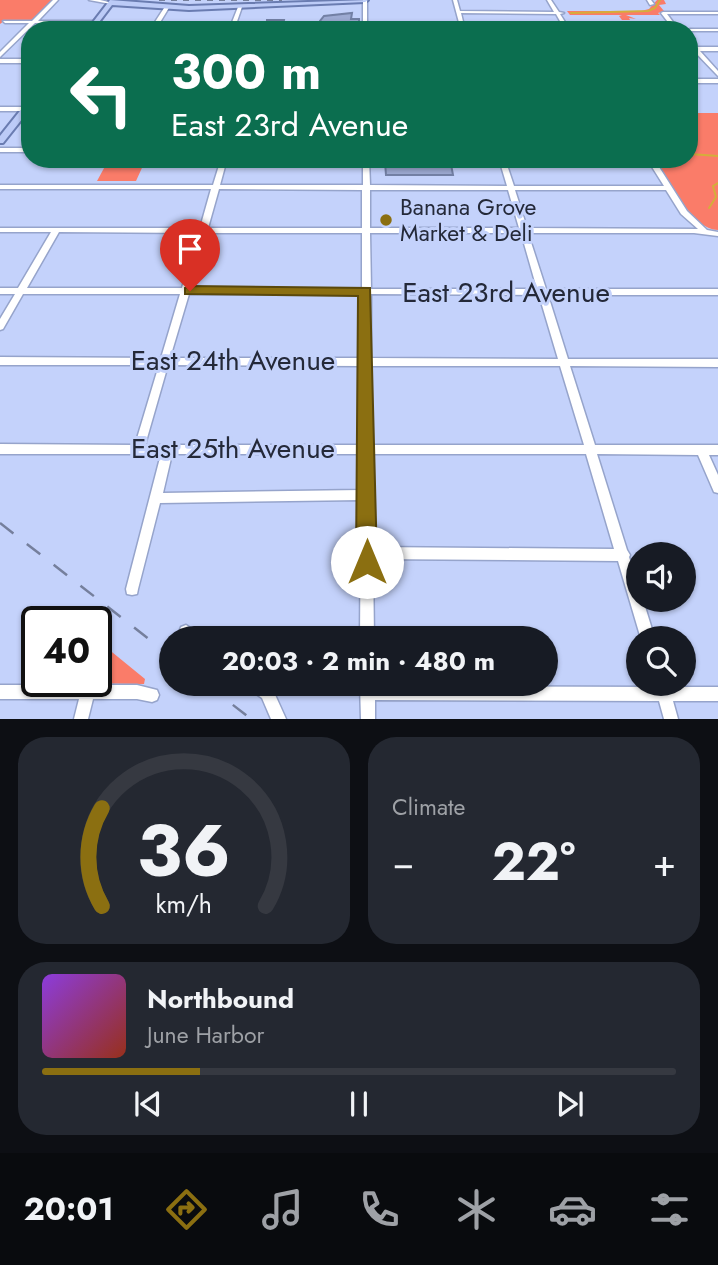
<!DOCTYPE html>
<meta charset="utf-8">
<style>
:root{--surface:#171b24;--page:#242831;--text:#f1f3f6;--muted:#9ea1a6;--line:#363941;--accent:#8b6f11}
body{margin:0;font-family:Jost,sans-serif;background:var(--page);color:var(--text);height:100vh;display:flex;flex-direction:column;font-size:26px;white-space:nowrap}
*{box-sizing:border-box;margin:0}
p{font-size:23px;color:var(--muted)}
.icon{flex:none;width:38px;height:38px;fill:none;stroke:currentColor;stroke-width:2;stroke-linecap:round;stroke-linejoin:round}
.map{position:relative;height:719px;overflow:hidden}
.side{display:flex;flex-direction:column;gap:18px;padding:18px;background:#0d0f14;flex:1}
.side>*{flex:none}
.top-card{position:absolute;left:21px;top:21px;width:677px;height:147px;border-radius:28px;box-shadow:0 2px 5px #0004;background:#0b6e4f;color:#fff;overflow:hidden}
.fabs{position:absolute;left:626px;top:542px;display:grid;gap:14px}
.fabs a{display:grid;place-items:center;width:70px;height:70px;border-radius:50%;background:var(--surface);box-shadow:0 2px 5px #0004;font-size:35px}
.speed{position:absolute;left:21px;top:606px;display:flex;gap:14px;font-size:35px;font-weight:700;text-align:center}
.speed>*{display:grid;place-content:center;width:91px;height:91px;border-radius:50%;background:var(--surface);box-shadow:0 2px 5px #0004;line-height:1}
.speed .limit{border:4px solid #111;border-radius:10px;background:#fff;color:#111}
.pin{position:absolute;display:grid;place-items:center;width:60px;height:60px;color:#fff;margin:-72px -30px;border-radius:50% 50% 50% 0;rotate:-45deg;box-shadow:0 0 7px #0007}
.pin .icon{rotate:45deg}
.me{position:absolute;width:77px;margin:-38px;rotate:0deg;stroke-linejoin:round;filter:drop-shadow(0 0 5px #0008)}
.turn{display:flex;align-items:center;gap:24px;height:147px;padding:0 35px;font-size:32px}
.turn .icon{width:91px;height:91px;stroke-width:2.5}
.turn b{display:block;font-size:49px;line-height:60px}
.big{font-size:52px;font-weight:700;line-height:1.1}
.side .widget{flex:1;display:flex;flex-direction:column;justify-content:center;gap:10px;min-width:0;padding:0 24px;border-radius:28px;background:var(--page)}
.side .dial{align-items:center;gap:0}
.dial svg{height:182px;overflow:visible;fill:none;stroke:var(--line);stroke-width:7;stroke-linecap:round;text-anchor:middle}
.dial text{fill:var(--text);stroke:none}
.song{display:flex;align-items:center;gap:21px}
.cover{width:84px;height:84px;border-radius:10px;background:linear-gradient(135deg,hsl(270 70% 55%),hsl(10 70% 35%))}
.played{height:7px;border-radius:4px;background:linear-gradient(90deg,var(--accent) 25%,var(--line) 25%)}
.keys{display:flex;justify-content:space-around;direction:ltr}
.heat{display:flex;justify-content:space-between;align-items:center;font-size:38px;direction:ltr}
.side .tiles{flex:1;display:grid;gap:18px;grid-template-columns:1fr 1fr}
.widget:last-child{grid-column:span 2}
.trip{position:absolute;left:159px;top:626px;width:399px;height:70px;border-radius:35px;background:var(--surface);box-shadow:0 2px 5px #0004;font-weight:700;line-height:70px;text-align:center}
.tabs{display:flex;height:112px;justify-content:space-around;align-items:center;background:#090b0e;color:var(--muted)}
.tabs .icon{width:49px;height:49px}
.tabs .on{color:var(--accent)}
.tabs b{font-size:32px;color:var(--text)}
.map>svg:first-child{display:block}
</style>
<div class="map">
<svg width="718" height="719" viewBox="0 0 718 719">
<rect width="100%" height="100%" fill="#c4d2fb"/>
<path fill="#fa7c69" d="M0 0H53L31 21H4L0 24Z
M657 0H664L666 4 659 5 664 11 658 13 660 15H626L636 19 629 18 630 20H622L619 16 622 15H570L567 11H641L649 9Z
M690 113H718V230C692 230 668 179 655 159H690Z
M109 159H146L136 181H97Z
M96 639 145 679 144 684 43 683 44 681H96Z"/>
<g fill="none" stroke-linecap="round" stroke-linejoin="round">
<path stroke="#d4ae3b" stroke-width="2" d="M571 13 648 11 655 8 660 0
M690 154 718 156
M709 208 716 197 713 186 718 183"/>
</g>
<path fill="#9daad2" stroke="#7380a5" stroke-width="2" d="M352 13 351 19H359V30H318L320 21 324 16Z
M267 20H284L282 30H243L246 23H267Z
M414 159H450L453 175H386L385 162H415Z"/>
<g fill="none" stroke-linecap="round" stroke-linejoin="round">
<g stroke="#96a4cb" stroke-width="3">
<path id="minor" d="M53 0H58L38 21H96L98 22 96 23H35L0 57V52L29 23H5L3 21H32Z
M89 0H100L113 3 111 4Z
M363 0H367V30H363Z
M453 0H457L460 11 554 12 547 0H551L559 12 564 13 560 14 570 30H565L556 14 461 13 465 30H461Z
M647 0H651L654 4 650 5Z
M166 5 170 6 159 24H207L209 25 207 26H157L155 30H151L153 25Z
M240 6 242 7 234 30H229L238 7Z
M663 12H718V14H667L679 30H674L661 13Z
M90 28 100 30H88Z
M690 29H718V31H690L688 30Z
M690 41 697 47H718V51H700L718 71V76L693 50 690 46Z
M0 59H30V63H0Z
M690 79H718V83H690Z
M0 107H30V111H0Z
M0 148H30V152H0Z
M221 159H227L220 185H363V159H369L370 185 507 186 499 159H505L514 186H664L647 159H654L687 211 707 230 718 232V236L694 233H528L546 289H718V295H548L568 359H718V367L570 366 595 445H718V455H709L718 475V493L714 492 698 455 597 454 627 550 630 555 629 557 639 587V600H643L655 639H641L618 561 373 559 374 639H360L361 500 160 503 138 589 137 594 132 595 127 594 126 589 161 454H0V444L135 445 159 365H0V357L161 358 180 294H23L3 329 0 330V319L15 294H0V288H18L51 232H0V228H200L211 189H0V185H213ZM219 189 362 190V228H208ZM370 190H508L519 228H370ZM515 190H666L681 214 698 229 527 228ZM59 232 198 233 182 288H27ZM206 233H362V289L190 288ZM370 233H521L537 289H371ZM189 294H362V358H170ZM371 294 539 295 558 359 371 358ZM168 365 362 366 361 445H145ZM371 366H560L584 445H372ZM172 454H361V490L163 493ZM372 454H586L614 549 373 547Z
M186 625 199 634 201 639H183L179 632 181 627Z
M247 684H267L272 688 286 719H271L262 698 249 689Z
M360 684H374V686L655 687 654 684H668L669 687H718V701H673L678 719H664L659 701 375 700V719H361Z
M0 685H137L157 690 159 695 157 700 152 702 137 699H93L88 719H74L79 699H0Z"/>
</g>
<g stroke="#6a7cb1" stroke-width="4">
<path id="major" d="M110 0 189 6 368 0 365 2 189 10 112 5 93 30H87Z
M27 102H30V109L3 143H0V136Z"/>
</g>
<use href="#minor" fill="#fff" fill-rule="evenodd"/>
<use href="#major" fill="#bccbf7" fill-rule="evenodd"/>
<path stroke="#757f9c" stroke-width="2" stroke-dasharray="6 6" stroke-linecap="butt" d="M159 0H282"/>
<path stroke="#757f9c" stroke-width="2.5" stroke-dasharray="17 17" stroke-linecap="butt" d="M0 523 172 657
M206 684 251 719"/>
</g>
<path fill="#8b6f11" stroke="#5a480b" stroke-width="2" d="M190 286 370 288 377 562 374 569 367 572 359 569 356 562 358 296 185 294V288Z"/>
<circle fill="#8b6f11" stroke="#c4d2fb" stroke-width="2.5" cx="386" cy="220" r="7"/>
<g text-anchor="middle" stroke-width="6" stroke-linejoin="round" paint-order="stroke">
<g font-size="23" fill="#242939" stroke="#c4d2fb" text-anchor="start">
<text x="400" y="215">Banana Grove<tspan x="400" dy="26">Market &amp; Deli</tspan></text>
</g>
<g font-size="28" fill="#242939" stroke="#c4d2fb">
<text x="506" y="302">East 23rd Avenue</text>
<text x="233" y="370">East 24th Avenue</text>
<text x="233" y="458">East 25th Avenue</text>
</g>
</g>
</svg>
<div class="fabs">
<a><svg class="icon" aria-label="sound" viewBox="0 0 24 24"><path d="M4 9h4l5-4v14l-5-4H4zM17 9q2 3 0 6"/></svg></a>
<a><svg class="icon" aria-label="search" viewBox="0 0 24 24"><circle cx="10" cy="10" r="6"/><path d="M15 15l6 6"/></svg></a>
</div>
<div class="speed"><div class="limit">40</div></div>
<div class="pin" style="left:190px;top:291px;background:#d93025"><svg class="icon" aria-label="arrive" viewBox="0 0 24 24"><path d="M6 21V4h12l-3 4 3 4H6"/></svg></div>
<svg class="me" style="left:367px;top:562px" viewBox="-20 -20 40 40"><circle r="19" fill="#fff"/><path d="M0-13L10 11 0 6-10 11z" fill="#8b6f11"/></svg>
<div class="trip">20:03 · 2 min · 480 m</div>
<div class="top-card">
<div class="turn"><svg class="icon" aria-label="left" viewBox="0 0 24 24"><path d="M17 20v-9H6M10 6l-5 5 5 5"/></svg><div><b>300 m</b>East 23rd Avenue</div></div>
</div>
</div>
<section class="side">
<div class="tiles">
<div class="widget dial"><svg viewBox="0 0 100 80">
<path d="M14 69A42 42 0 1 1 86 69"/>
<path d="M14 69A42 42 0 0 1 14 26" stroke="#8b6f11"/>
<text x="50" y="56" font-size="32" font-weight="700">36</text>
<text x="50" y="72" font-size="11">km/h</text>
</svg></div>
<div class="widget"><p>Climate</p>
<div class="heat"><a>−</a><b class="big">22°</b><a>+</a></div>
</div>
<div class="widget">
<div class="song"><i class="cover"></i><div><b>Northbound</b><p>June Harbor</p></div></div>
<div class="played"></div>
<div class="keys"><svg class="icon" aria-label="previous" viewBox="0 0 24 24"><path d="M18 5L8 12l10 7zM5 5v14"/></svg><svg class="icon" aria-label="pause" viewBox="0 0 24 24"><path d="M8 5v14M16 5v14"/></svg><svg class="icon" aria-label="next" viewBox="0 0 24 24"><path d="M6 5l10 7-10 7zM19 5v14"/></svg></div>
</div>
</div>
</section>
<nav class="tabs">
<b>20:01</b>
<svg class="icon on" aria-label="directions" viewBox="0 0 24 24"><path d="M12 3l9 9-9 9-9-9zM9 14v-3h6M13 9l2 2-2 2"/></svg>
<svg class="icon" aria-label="music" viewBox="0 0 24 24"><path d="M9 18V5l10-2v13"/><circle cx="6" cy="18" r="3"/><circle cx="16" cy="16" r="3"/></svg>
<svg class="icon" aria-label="phone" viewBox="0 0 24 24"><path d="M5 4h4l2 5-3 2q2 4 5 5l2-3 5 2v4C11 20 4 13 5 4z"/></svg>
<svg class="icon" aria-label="climate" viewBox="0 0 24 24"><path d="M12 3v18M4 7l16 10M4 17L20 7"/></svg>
<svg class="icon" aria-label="car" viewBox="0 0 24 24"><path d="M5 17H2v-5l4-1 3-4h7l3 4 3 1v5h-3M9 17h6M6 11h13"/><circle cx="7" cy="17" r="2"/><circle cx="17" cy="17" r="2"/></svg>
<svg class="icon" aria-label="filters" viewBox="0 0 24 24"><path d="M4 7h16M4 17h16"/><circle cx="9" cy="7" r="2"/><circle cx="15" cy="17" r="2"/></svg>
</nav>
